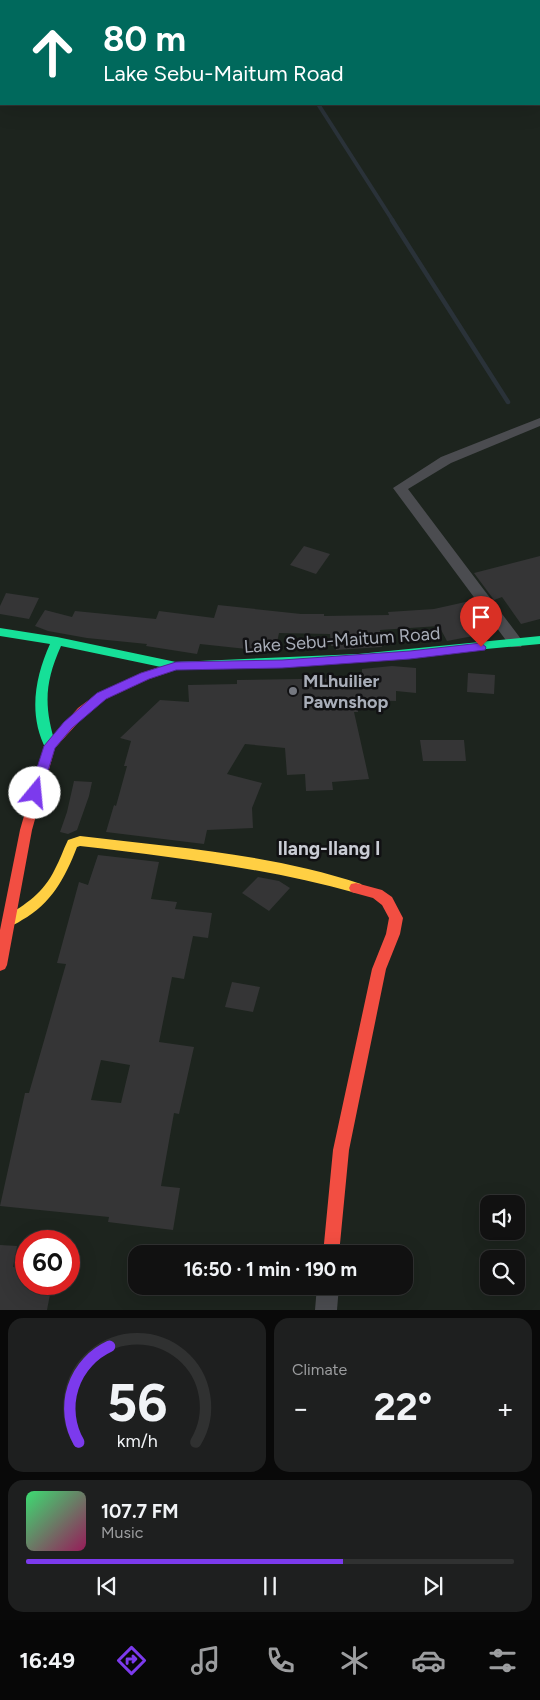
<!DOCTYPE html>
<meta charset="utf-8">
<style>
:root{--surface:#111;--page:#1e1f1f;--text:#f1f3f6;--muted:#9c9d9f;--line:#303131;--accent:#7c3aed}
body{margin:0;font-family:Figtree,sans-serif;background:var(--page);color:var(--text);height:100vh;display:flex;flex-direction:column;font-size:19px;white-space:nowrap}
*{box-sizing:border-box;margin:0}
p{font-size:16px;color:var(--muted)}
.icon{flex:none;width:28px;height:28px;fill:none;stroke:currentColor;stroke-width:2;stroke-linecap:round;stroke-linejoin:round}
.map{position:relative;height:1310px;overflow:hidden}
.panel{display:flex;flex-direction:column;gap:8px;padding:8px;background:#090909;flex:1}
.panel>*{flex:none}
.banner{position:absolute;left:0px;top:0px;width:540px;height:105px;box-shadow:0 5px 20px #0002,0 0 0 1px var(--line);background:#00695c;color:#fff;overflow:hidden}
.buttons{position:absolute;left:480px;top:1195px;display:grid;gap:10px}
.buttons a{display:grid;place-items:center;width:45px;height:45px;border-radius:10px;background:var(--surface);box-shadow:0 5px 20px #0002,0 0 0 1px var(--line);font-size:25px}
.speed{position:absolute;left:15px;top:1230px;display:flex;gap:10px;font-size:25px;font-weight:700;text-align:center}
.speed>*{display:grid;place-content:center;width:65px;height:65px;border-radius:50%;background:var(--surface);box-shadow:0 5px 20px #0002,0 0 0 1px var(--line);line-height:1}
.speed .limit{border:8px solid #d22;background:#fff;color:#111}
.pin{position:absolute;display:grid;place-items:center;width:42px;height:42px;color:#fff;margin:-51px -21px;border-radius:50% 50% 50% 0;rotate:-45deg;box-shadow:0 0 5px #0007}
.pin .icon{rotate:45deg}
.me{position:absolute;width:55px;margin:-28px;rotate:17deg;stroke-linejoin:round;filter:drop-shadow(0 0 4px #0008)}
.turn{display:flex;align-items:center;gap:18px;height:105px;padding:0 20px;font-size:22px}
.turn .icon{width:65px;height:65px;stroke-width:2.5}
.turn b{display:block;font-size:35px;line-height:42px}
.big{font-size:38px;font-weight:700;line-height:1.1}
.panel .tile{flex:1;display:flex;flex-direction:column;justify-content:center;gap:8px;min-width:0;padding:0 18px;border-radius:15px;background:var(--page)}
.panel .dial{align-items:center;gap:0}
.dial svg{height:130px;overflow:visible;fill:none;stroke:var(--line);stroke-width:7;stroke-linecap:round;text-anchor:middle}
.dial text{fill:var(--text);stroke:none}
.song{display:flex;align-items:center;gap:15px}
.cover{width:60px;height:60px;border-radius:8px;background:linear-gradient(135deg,hsl(140 70% 55%),hsl(330 70% 35%))}
.played{height:5px;border-radius:2px;background:linear-gradient(90deg,var(--accent) 65%,var(--line) 65%)}
.keys{display:flex;justify-content:space-around;direction:ltr}
.heat{display:flex;justify-content:space-between;align-items:center;font-size:28px;direction:ltr}
.panel .tiles{flex:1;display:grid;gap:8px;grid-template-columns:1fr 1fr}
.tile:last-child{grid-column:span 2}
.trip{position:absolute;left:128px;top:1245px;width:285px;height:50px;border-radius:15px;background:var(--surface);box-shadow:0 5px 20px #0002,0 0 0 1px var(--line);font-weight:700;line-height:50px;text-align:center}
.tabs{display:flex;height:80px;justify-content:space-around;align-items:center;background:#070707;color:var(--muted)}
.tabs .icon{width:35px;height:35px}
.tabs .active{color:var(--accent)}
.tabs b{font-size:22px;color:var(--text)}
.map>svg:first-child{display:block}
</style>
<div class="map">
<svg width="540" height="1310" viewBox="0 0 540 1310">
<rect width="100%" height="100%" fill="#171717"/>
<path fill="#1d241e" fill-rule="evenodd" d="M0 0H540V1310H0ZM1 1H539V104H1ZM489 1204H516V1231H489ZM26 1241H69V1284H26ZM136 1254H404V1286H136ZM489 1259H516V1286H489Z"/>
<g fill="none" stroke-linecap="round" stroke-linejoin="round">
<path stroke="#2a3239" stroke-width="4" d="M318 104 393 221"/>
<path stroke="#2a3239" stroke-width="4.5" d="M392 220 508 402"/>
<path fill="#2a3239" fill-rule="evenodd" d="M193 0H212V1H194Z
M434 0H456V1H435Z
M540 0V12L539 13V1H536Z"/>
</g>
<path fill="#353536" fill-rule="evenodd" d="M304 546 330 554 316 574 290 565Z
M540 556V619L521 624 502 597 494 600 474 573Z
M6 593 39 598 29 619 0 614V606Z
M470 601 489 633 447 641 439 626 380 630 382 647 336 650V646H331L330 634 279 633 275 652 200 644 197 654 146 646 147 644 87 638 48 631 35 626 45 610 72 617 75 611 156 619 159 611 214 618 218 605 301 614H324V616L389 615 388 612 434 609Z
M392 666 416 668V693L396 691V701L358 700V712H354L369 779 332 782 333 790 306 791 305 774 287 775 285 748 245 744 227 774 262 783 252 808 253 828 207 830 204 844 106 832 114 805 116 806 127 766H124L131 741 120 738 160 700 189 702 188 685 237 684V680L362 678V669Z
M468 673 495 675 494 694 467 692Z
M420 740H464L466 761H423Z
M74 781 92 782 89 796 77 830 68 834 60 832 67 812Z
M98 855 159 862 151 899 177 902 175 909 212 913 208 938 193 936 184 979 172 977 159 1042 194 1047 179 1114 174 1113 161 1186 180 1188 173 1230 108 1222 109 1217 0 1206 25 1093H29L66 964 57 963 79 882 88 885ZM101 1060 130 1065 121 1103 91 1100Z
M258 877 279 881 290 888 269 911 242 893Z
M232 982 260 987 253 1012 225 1007Z
M0 1245 17 1246 13 1267 26 1268V1284H52L47 1310H0Z"/>
<g fill="none" stroke-linecap="round" stroke-linejoin="round">
<path fill="#4b4c50" fill-rule="evenodd" d="M540 418V426L451 463 408 489 521 639 523 643 521 647H511L393 488 441 457Z
M317 1286H339L337 1310H315Z"/>
<path fill="#16e098" fill-rule="evenodd" d="M0 628 57 637 176 662 358 654 540 636V644L358 661 176 670 166 673 162 672 161 667 61 646C44 684 44 707 56 746L54 749H46C28 715 35 677 50 644L0 636Z"/>
<path fill="#ffcf43" fill-rule="evenodd" d="M80 836C173 847 271 854 361 884L363 888 361 892 356 893C266 868 173 857 80 846L77 847C65 878 51 904 22 920 16 924 11 927 4 925L2 921 4 917C26 905 44 892 55 869 60 860 63 850 68 840Z"/>
<path fill="#f24e42" fill-rule="evenodd" d="M166 665 170 666 172 669 170 672 149 679 106 699 86 714 55 748 32 830 7 965 5 969 0 971V930L20 830 44 746 78 708 98 693 141 673Z
M356 883 382 890 392 897 403 918 400 934 386 969 349 1150 339 1254H323L333 1150 372 969 386 934 389 918 382 905 373 898 351 892 349 888 351 884Z"/>
</g>
<path fill="#7c3aed" stroke="#51269a" d="M481 643 486 647 485 650 410 659 282 668 176 670 149 679 106 699 72 728 55 748 40 797 35 798 29 793 44 746 64 722 97 693 141 673 176 662 282 660 410 651Z"/>
<circle fill="#757880" stroke="#111113" stroke-width="2" cx="293" cy="691" r="5"/>
<g text-anchor="middle" stroke-width="5" stroke-linejoin="round" paint-order="stroke">
<g font-size="18" fill="#a8adb8" stroke="#111113">
<text transform="translate(342 640) rotate(-4)" y="6">Lake Sebu-Maitum Road</text>
</g>
<g font-size="18" font-weight="bold" fill="#a8adb8" stroke="#111113" text-anchor="start">
<text x="303" y="687">MLhuilier<tspan x="303" dy="21">Pawnshop</tspan></text>
</g>
<g font-size="19" font-weight="bold" fill="#c9ccd4" stroke="#111113">
<text x="329" y="855">Ilang-Ilang I</text>
</g>
</g>
</svg>
<div class="buttons">
<a><svg class="icon" aria-label="sound" viewBox="0 0 24 24"><path d="M4 9h4l5-4v14l-5-4H4zM17 9q2 3 0 6"/></svg></a>
<a><svg class="icon" aria-label="search" viewBox="0 0 24 24"><circle cx="10" cy="10" r="6"/><path d="M15 15l6 6"/></svg></a>
</div>
<div class="speed"><div class="limit">60</div></div>
<div class="pin" style="left:481px;top:647px;background:#d93025"><svg class="icon" aria-label="arrive" viewBox="0 0 24 24"><path d="M6 21V4h12l-3 4 3 4H6"/></svg></div>
<svg class="me" style="left:35px;top:793px" viewBox="-20 -20 40 40"><circle r="19" fill="#fff"/><path d="M0-13L10 11 0 6-10 11z" fill="#7c3aed"/></svg>
<div class="trip">16:50 · 1 min · 190 m</div>
<div class="banner">
<div class="turn"><svg class="icon" aria-label="ahead" viewBox="0 0 24 24"><path d="M12 20V5M6 11l6-6 6 6"/></svg><div><b>80 m</b>Lake Sebu-Maitum Road</div></div>
</div>
</div>
<section class="panel">
<div class="tiles">
<div class="tile dial"><svg viewBox="0 0 100 80">
<path d="M14 69A42 42 0 1 1 86 69"/>
<path d="M14 69A42 42 0 0 1 33 10" stroke="#7c3aed"/>
<text x="50" y="56" font-size="32" font-weight="700">56</text>
<text x="50" y="72" font-size="11">km/h</text>
</svg></div>
<div class="tile"><p>Climate</p>
<div class="heat"><a>−</a><b class="big">22°</b><a>+</a></div>
</div>
<div class="tile">
<div class="song"><i class="cover"></i><div><b>107.7 FM</b><p>Music</p></div></div>
<div class="played"></div>
<div class="keys"><svg class="icon" aria-label="previous" viewBox="0 0 24 24"><path d="M18 5L8 12l10 7zM5 5v14"/></svg><svg class="icon" aria-label="pause" viewBox="0 0 24 24"><path d="M8 5v14M16 5v14"/></svg><svg class="icon" aria-label="next" viewBox="0 0 24 24"><path d="M6 5l10 7-10 7zM19 5v14"/></svg></div>
</div>
</div>
</section>
<nav class="tabs">
<b>16:49</b>
<svg class="icon active" aria-label="directions" viewBox="0 0 24 24"><path d="M12 3l9 9-9 9-9-9zM9 14v-3h6M13 9l2 2-2 2"/></svg>
<svg class="icon" aria-label="music" viewBox="0 0 24 24"><path d="M9 18V5l10-2v13"/><circle cx="6" cy="18" r="3"/><circle cx="16" cy="16" r="3"/></svg>
<svg class="icon" aria-label="phone" viewBox="0 0 24 24"><path d="M5 4h4l2 5-3 2q2 4 5 5l2-3 5 2v4C11 20 4 13 5 4z"/></svg>
<svg class="icon" aria-label="climate" viewBox="0 0 24 24"><path d="M12 3v18M4 7l16 10M4 17L20 7"/></svg>
<svg class="icon" aria-label="car" viewBox="0 0 24 24"><path d="M5 17H2v-5l4-1 3-4h7l3 4 3 1v5h-3M9 17h6M6 11h13"/><circle cx="7" cy="17" r="2"/><circle cx="17" cy="17" r="2"/></svg>
<svg class="icon" aria-label="filters" viewBox="0 0 24 24"><path d="M4 7h16M4 17h16"/><circle cx="9" cy="7" r="2"/><circle cx="15" cy="17" r="2"/></svg>
</nav>
